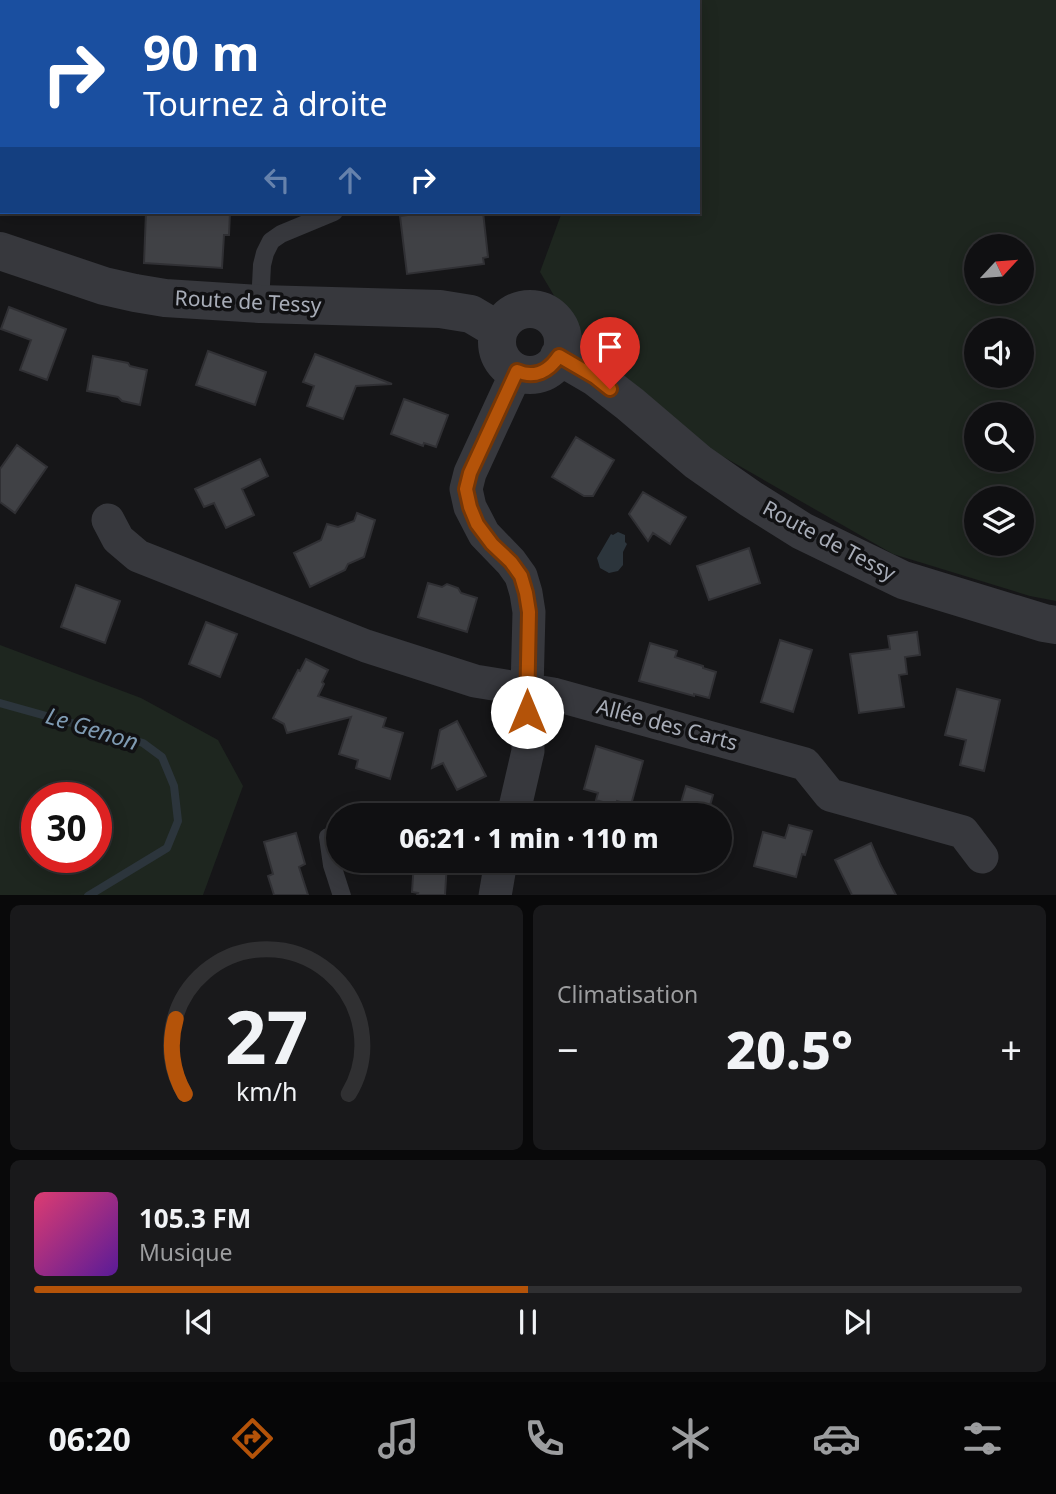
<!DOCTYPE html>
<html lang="fr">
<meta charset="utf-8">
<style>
:root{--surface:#101012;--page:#19191b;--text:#f1f3f6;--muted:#9c9d9f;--line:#303032;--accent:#b45309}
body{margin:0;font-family:"Noto Sans",sans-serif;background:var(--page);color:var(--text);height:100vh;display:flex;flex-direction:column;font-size:26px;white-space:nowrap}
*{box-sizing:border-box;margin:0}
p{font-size:23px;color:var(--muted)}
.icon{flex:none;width:38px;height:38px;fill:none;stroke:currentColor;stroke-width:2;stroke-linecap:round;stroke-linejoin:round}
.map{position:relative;height:895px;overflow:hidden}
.details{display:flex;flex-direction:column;gap:10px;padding:10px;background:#09090a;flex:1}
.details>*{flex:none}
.hud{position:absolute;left:0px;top:0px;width:700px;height:214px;box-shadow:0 4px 18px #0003,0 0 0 2px var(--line);background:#1a4fa0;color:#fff;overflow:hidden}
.needle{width:46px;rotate:64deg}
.controls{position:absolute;left:964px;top:234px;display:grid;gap:14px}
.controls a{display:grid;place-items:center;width:70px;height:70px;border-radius:50%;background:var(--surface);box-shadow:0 4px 18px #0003,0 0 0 2px var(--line);font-size:35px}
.speed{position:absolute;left:21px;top:782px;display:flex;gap:14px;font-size:35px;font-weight:700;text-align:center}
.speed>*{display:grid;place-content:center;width:91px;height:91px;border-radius:50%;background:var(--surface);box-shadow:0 4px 18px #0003,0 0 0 2px var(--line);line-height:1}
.speed .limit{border:10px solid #d22;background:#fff;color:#111}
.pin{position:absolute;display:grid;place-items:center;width:60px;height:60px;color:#fff;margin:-72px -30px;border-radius:50% 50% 50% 0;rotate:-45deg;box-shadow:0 0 7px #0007}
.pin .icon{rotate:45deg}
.me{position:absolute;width:77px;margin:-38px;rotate:0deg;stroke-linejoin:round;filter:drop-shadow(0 0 5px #0008)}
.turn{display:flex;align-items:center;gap:24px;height:147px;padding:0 28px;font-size:32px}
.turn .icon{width:91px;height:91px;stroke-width:2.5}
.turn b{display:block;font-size:49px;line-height:60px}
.lanes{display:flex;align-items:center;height:66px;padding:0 28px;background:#0003;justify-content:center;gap:35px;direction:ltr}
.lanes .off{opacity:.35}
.big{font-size:52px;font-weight:800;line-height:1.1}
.details .widget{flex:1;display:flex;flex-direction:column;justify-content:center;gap:10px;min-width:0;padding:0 24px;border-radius:10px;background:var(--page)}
.details .dial{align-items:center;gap:0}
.dial svg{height:182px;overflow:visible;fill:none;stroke:var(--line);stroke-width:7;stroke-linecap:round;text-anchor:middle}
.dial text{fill:var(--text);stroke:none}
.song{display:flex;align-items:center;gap:21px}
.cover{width:84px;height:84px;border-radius:10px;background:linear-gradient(135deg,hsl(340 70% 55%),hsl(270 70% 35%))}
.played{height:7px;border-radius:4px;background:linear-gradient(90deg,var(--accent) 50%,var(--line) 50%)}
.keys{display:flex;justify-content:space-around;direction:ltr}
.heat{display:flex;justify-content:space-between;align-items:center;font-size:38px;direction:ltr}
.details .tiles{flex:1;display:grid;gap:10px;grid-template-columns:1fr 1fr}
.widget:last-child{grid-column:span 2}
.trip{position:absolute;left:326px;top:803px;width:406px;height:70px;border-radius:35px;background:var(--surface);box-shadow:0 4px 18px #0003,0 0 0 2px var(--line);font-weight:800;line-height:70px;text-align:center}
.tab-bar{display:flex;height:112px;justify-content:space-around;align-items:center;background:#060607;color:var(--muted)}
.tab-bar .icon{width:49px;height:49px}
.tab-bar .active{color:var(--accent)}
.tab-bar b{font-size:32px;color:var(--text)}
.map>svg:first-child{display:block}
</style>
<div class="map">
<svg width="1056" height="896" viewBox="0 0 1056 896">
<rect width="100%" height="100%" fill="#161618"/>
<path fill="#1e261f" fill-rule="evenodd" d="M635 0H1056V601L1030 596 893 554 715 452 584 346 540 272 562 212H698V2H635ZM976 247H1022V292H976ZM976 331H1022V376H976ZM976 415H1022V460H976ZM976 499H1022V544H976Z
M0 645 141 698 218 740 243 786 203 895H0ZM37 798H96V858H37Z"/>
<path fill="#2c353c" d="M618 532 625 535V542L627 544 623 552V565L618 571 609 573 600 568 597 558 611 534 613 535Z"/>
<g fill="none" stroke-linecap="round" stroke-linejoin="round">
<path stroke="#2c353c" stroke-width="8" d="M44 0 45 2
M354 0 359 2
M291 2 294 0
M391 2 394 0
M0 703 143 743 162 757 174 786 178 821 167 848 88 896"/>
</g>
<path fill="#404145" stroke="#303034" stroke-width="2" d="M146 212H230L229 235H224L222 268 144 263Z
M431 212V214L456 212H483L488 257 483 258 484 264 407 274 400 216Z
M9 307 66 329 47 380 20 370 31 340 1 329Z
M208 351 266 372 255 405 196 385Z
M315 354 328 359 392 384 356 386 343 419 307 406 314 386 303 382Z
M93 356 128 363 130 366 147 370 140 405 122 401 118 397 87 391Z
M404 399 448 415 436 447 424 443 423 446 391 434Z
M576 437 614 460 593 496H584L552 477Z
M17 445 47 467 15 513 0 502V469Z
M260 459 268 476 242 489 254 515 226 528 214 503 204 507 195 489Z
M643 492 686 517 670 544 653 533 648 541 629 514Z
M357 513 375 520 364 557 348 564 345 570 310 587 294 553 321 540 327 524 338 527 354 521Z
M749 548 760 583 709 600 697 566Z
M428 583 442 587 447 584 458 588 461 593 477 598 467 632 418 617Z
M76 585 120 601 105 643 61 627Z
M206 622 237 634 220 677 189 664Z
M917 632 920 655 905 657 907 674 899 675 904 707 859 713 850 654 890 649 888 636Z
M780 640 812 650 793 712 761 702Z
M650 643 677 651 675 657 703 666V668L716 672 709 698 694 694V696L639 681Z
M306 659 328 670 322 682 324 684 318 696 386 718 383 727 403 733 390 779 356 768 358 760 339 754 351 717 287 733 284 724 273 718 298 670 300 671Z
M957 689 1000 700 984 771 960 765 966 740 945 735Z
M457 721 486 776 457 790 443 763 432 768 440 730Z
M596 746 643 761 631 805 617 801 616 806 596 800 598 793 584 789Z
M686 786 713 795 707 816H677Z
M789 825 812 831 805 855 802 854 796 877 754 866 763 832 785 838Z
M296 833 305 864 299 867 308 895H274L268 876 273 874 264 842Z
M871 843 880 864 896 895H852L835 860Z
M414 861 447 862 445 895H417L418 893 412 892Z"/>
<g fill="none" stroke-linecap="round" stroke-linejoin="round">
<path stroke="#37383d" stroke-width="18" d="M614 2V0
M260 304 262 265 265 253 271 241 281 234 334 212
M328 837 332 865 342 896"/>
<path stroke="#37383d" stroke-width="33" d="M108 520 118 539 138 556 366 646 475 681 553 694 805 764 830 795 963 832 982 857
M513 816 528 751 527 690 529 612 526 593 521 576 511 562 484 534 470 507 466 489 470 473 517 371
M495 896 501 861"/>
<path stroke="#37383d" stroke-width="38" d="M0 251 104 286 135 293 165 298 260 304 440 309 471 314 498 330
M497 342a33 33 0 1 1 66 0a33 33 0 1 1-66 0Z
M559 356 595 377 630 404 698 462 751 499 802 531 903 580 1044 623 1056 625"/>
</g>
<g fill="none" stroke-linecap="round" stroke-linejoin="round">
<g stroke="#753606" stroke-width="18">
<path id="route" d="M527 712 529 612 526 593 521 576 511 562 492 544 477 524 470 507 466 489 470 473 517 371C535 379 549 371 559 356L595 377 610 389"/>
</g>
<use href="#route" stroke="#b45309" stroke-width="12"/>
</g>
<g text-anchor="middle" stroke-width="7" stroke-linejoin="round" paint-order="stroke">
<g font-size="21" fill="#a8adb8" stroke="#111113">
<text transform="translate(248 302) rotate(3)" y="7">Route de Tessy</text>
<text transform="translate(829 541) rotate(28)" y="7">Route de Tessy</text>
<text transform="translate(667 725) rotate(15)" y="7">Allée des Carts</text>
</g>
<g font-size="23" font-style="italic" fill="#7f9bb3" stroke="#111113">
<text transform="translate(92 729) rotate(17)" y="8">Le Genon</text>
</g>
</g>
</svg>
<div class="controls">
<a><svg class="needle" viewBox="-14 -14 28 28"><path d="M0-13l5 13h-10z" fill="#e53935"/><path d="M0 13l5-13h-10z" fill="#9c9d9f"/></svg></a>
<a><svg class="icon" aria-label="sound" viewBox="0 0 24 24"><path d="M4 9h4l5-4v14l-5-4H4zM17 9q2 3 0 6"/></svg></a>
<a><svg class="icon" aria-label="search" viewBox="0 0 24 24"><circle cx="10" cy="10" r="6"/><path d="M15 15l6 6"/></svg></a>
<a><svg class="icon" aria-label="layers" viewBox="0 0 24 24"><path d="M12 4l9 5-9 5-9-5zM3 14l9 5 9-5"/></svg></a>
</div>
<div class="speed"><div class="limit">30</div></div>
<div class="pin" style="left:610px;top:389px;background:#d93025"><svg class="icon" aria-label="arrive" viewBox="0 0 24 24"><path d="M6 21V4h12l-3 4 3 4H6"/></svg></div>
<svg class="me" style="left:527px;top:712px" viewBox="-20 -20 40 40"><circle r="19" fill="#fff"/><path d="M0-13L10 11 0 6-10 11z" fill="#b45309"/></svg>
<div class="trip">06:21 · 1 min · 110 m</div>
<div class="hud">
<div class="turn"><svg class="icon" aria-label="right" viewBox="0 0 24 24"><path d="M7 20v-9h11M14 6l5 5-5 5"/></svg><div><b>90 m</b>Tournez à droite</div></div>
<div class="lanes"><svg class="icon off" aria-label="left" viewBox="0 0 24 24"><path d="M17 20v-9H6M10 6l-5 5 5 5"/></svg><svg class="icon off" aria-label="ahead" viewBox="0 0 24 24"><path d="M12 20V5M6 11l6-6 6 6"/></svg><svg class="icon" aria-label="right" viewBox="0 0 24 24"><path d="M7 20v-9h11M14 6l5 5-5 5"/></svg></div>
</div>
</div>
<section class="details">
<div class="tiles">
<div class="widget dial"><svg viewBox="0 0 100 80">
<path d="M14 69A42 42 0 1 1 86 69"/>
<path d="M14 69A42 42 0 0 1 10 36" stroke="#b45309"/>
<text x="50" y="56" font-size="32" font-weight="700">27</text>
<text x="50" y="72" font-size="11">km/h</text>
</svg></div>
<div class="widget"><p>Climatisation</p>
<div class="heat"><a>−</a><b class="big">20.5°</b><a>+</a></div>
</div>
<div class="widget">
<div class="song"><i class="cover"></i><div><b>105.3 FM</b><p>Musique</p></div></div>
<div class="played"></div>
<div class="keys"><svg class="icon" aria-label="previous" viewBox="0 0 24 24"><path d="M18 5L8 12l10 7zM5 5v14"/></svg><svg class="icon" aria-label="pause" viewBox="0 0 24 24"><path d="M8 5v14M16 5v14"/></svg><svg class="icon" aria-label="next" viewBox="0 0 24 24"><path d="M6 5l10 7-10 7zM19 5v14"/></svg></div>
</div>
</div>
</section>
<nav class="tab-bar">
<b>06:20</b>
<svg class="icon active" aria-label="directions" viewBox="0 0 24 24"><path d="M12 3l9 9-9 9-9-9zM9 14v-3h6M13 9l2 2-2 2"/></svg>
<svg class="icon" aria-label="music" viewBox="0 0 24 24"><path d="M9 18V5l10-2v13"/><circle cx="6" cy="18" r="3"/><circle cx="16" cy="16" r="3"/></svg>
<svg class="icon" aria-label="phone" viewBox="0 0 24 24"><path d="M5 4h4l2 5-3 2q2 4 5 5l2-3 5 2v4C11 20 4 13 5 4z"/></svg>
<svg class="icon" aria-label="climate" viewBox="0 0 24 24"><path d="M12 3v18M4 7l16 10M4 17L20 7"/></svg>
<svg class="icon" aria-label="car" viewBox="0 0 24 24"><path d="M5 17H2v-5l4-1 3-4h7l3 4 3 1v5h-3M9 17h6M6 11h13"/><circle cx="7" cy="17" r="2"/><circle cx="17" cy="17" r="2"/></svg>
<svg class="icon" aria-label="filters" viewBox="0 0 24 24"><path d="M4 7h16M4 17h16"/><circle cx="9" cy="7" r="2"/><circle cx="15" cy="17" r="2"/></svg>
</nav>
